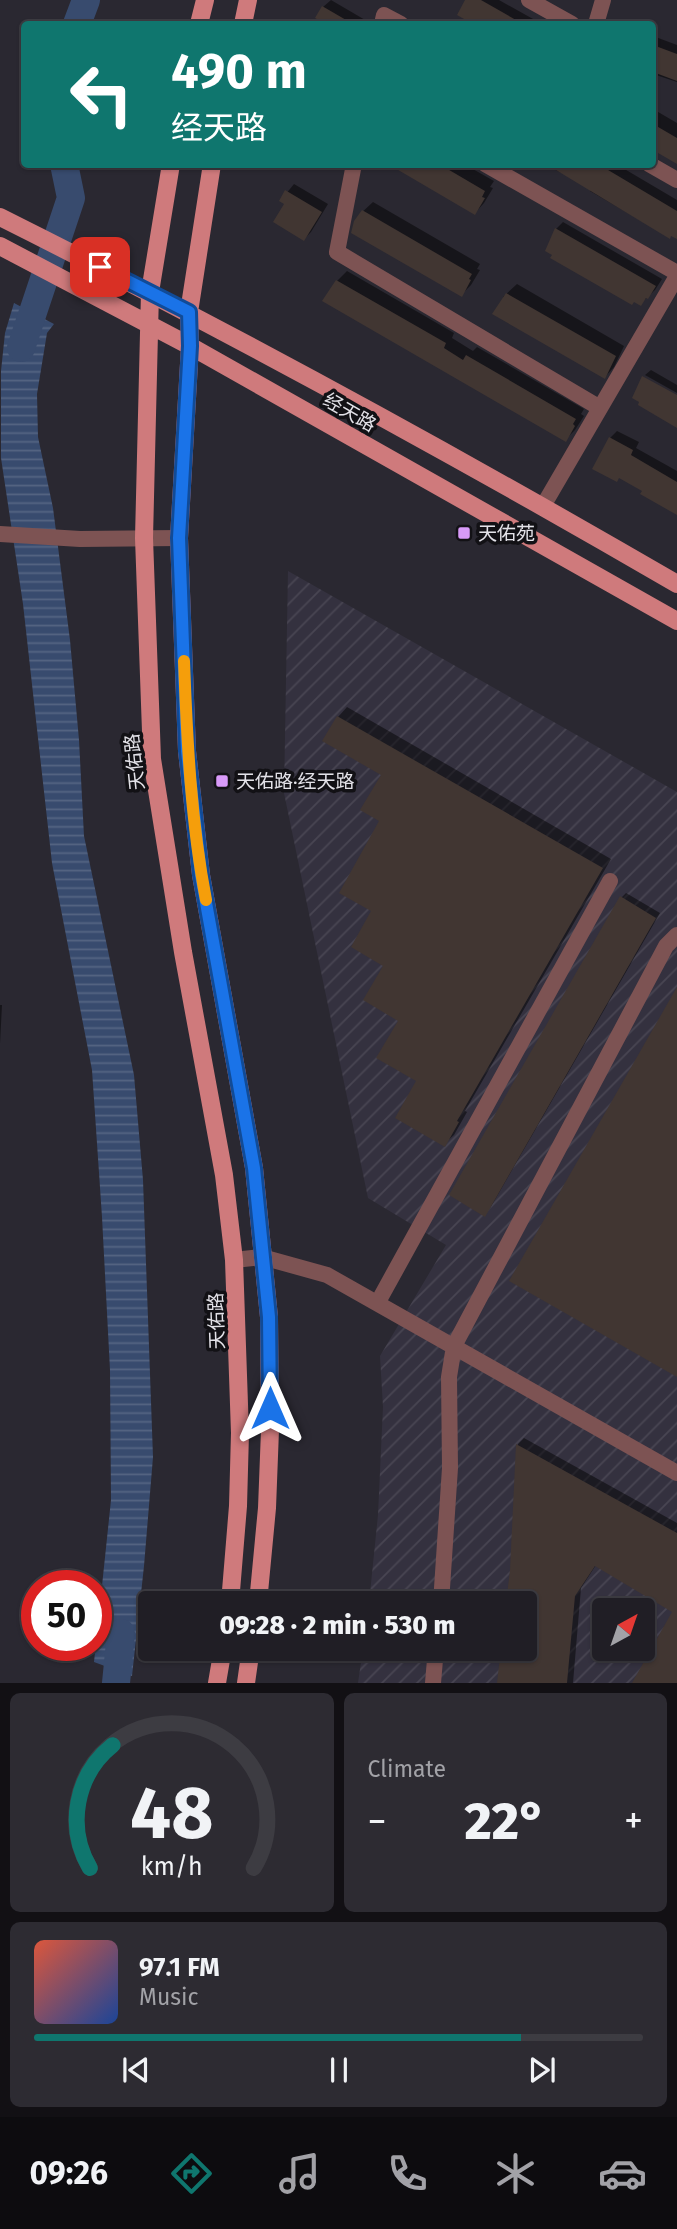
<!DOCTYPE html>
<meta charset="utf-8">
<style>
:root{--surface:#201e25;--page:#2d2b32;--text:#f1f3f6;--muted:#a2a2a7;--line:#3d3c42;--accent:#0f766e}
body{margin:0;font-family:"Fira Sans","Noto Sans SC",sans-serif;background:var(--page);color:var(--text);height:100vh;display:flex;flex-direction:column;font-size:26px;white-space:nowrap}
*{box-sizing:border-box;margin:0}
p{font-size:23px;color:var(--muted)}
.icon{flex:none;width:38px;height:38px;fill:none;stroke:currentColor;stroke-width:2;stroke-linecap:round;stroke-linejoin:round}
.map{position:relative;height:1683px;overflow:hidden}
.sheet{display:flex;flex-direction:column;gap:10px;padding:10px;background:#121014;flex:1}
.sheet>*{flex:none}
.guide{position:absolute;left:21px;top:21px;width:635px;height:147px;border-radius:7px;box-shadow:0 2px 5px #0004,0 0 0 2px var(--line);background:#0f766e;color:#fff;overflow:hidden}
.needle{width:46px;rotate:40deg}
.controls{position:absolute;left:592px;top:1598px;display:grid;gap:14px}
.controls a{display:grid;place-items:center;width:63px;height:63px;border-radius:7px;background:var(--surface);box-shadow:0 2px 5px #0004,0 0 0 2px var(--line);font-size:35px}
.speed{position:absolute;left:21px;top:1570px;display:flex;gap:14px;font-size:35px;font-weight:700;text-align:center}
.speed>*{display:grid;place-content:center;width:91px;height:91px;border-radius:50%;background:var(--surface);box-shadow:0 2px 5px #0004,0 0 0 2px var(--line);line-height:1}
.speed .limit{border:10px solid #d22;background:#fff;color:#111}
.pin{position:absolute;display:grid;place-items:center;width:60px;height:60px;color:#fff;margin:-30px;border-radius:14px;box-shadow:0 4px 10px #0006}
.me{position:absolute;width:77px;margin:-38px;rotate:0deg;stroke-linejoin:round;filter:drop-shadow(0 0 5px #0008)}
.turn{display:flex;align-items:center;gap:24px;height:147px;padding:0 35px;font-size:32px}
.turn .icon{width:91px;height:91px;stroke-width:2.5}
.turn b{display:block;font-size:49px;line-height:60px}
.big{font-size:52px;font-weight:800;line-height:1.1}
.sheet .widget{flex:1;display:flex;flex-direction:column;justify-content:center;gap:10px;min-width:0;padding:0 24px;border-radius:10px;background:var(--page)}
.sheet .dial{align-items:center;gap:0}
.dial svg{height:182px;overflow:visible;fill:none;stroke:var(--line);stroke-width:7;stroke-linecap:round;text-anchor:middle}
.dial text{fill:var(--text);stroke:none}
.song{display:flex;align-items:center;gap:21px}
.cover{width:84px;height:84px;border-radius:10px;background:linear-gradient(135deg,hsl(10 70% 55%),hsl(220 70% 35%))}
.played{height:7px;border-radius:4px;background:linear-gradient(90deg,var(--accent) 80%,var(--line) 80%)}
.keys{display:flex;justify-content:space-around;direction:ltr}
.heat{display:flex;justify-content:space-between;align-items:center;font-size:38px;direction:ltr}
.sheet .tiles{flex:1;display:grid;gap:10px;grid-template-columns:1fr 1fr}
.widget:last-child{grid-column:span 2}
.trip{position:absolute;left:138px;top:1591px;width:399px;height:70px;border-radius:7px;background:var(--surface);box-shadow:0 2px 5px #0004,0 0 0 2px var(--line);font-weight:800;line-height:70px;text-align:center}
.dock{display:flex;height:112px;justify-content:space-around;align-items:center;background:#0d0c0f;color:var(--muted)}
.dock .icon{width:49px;height:49px}
.dock .selected{color:var(--accent)}
.dock b{font-size:32px;color:var(--text)}
.map>svg:first-child{display:block}
</style>
<div class="map">
<svg width="677" height="1683" viewBox="0 0 677 1683">
<defs>
<pattern id="industrial-furrows" width="10" height="10" patternUnits="userSpaceOnUse" patternTransform="scale(1.75)"><rect width="10" height="10" fill="#34313f"/><path d="M-1 1l2-2M0 10L10 0M9 11l2-2" fill="none" stroke="#484552"/></pattern>
<pattern id="water-rules" width="6" height="5" patternUnits="userSpaceOnUse" patternTransform="scale(1.75)"><rect width="6" height="5" fill="#384b6e"/><path d="M0 2.5h6" fill="none" stroke="#556583"/></pattern>
</defs>
<rect width="100%" height="100%" fill="#2a2831"/>
<path fill="url(#industrial-furrows)" fill-rule="evenodd" d="M288 571 677 792V1683H358L363 1649 525 1648V1603H369L378 1515 383 1407 380 1356 446 1245 368 1198 284 793ZM604 1610H642V1648H604Z"/>
<path fill="url(#water-rules)" d="M14 303 54 324 47 333 37 394 38 437 53 508 70 640 79 740 84 836 134 1075 143 1180 153 1457 144 1566 132 1676 94 1662 111 1500 110 1370 102 1217 92 1070 52 863 23 604 1 458V371L5 333Z"/>
<path fill="#0007" d="M331 0 372 24H322L324 21 323 7Z
M465 0H499L542 24H470L465 21Z
M653 36 677 45V82L653 74Z
M653 109 677 123V162L653 148Z
M392 164H464L494 181 490 187 493 188 484 203 475 213Z
M544 164H616L677 200V237L672 234 669 237 590 191 591 188Z
M294 184 328 204 311 232 304 239 286 204 281 200Z
M373 202 480 264 477 269 480 270 471 285 461 295 359 215Z
M563 222 662 279 655 290 640 304 556 229Z
M347 271 454 333 452 338 473 351 477 347 584 409 581 414 584 416 575 430 565 440 334 284Z
M517 284 624 346 614 367 605 377 503 297Z
M651 370 677 385V393L645 375Z
M617 431 639 442 636 448 677 471V513L644 490 610 438Z
M347 707 611 859 465 1111 467 1112 454 1135 444 1144 418 1081 385 965 374 910 382 821 383 774 338 717Z
M626 893 660 913 489 1210 621 898Z
M0 1005H2L0 1044Z
M524 1438 677 1523V1683H634L675 1611 596 1565 581 1588 573 1683H499L503 1648H525V1603H508L512 1570 518 1444Z"/>
<g fill="none" stroke-linecap="round" stroke-linejoin="round">
<path stroke="#384b6e" stroke-width="28" d="M77 24 86 0
M21 348 71 198 64 164
M116 1683 121 1633"/>
</g>
<path fill="#413632" d="M465 0H481L523 24H461L464 19 457 15Z
M322 6 353 24H326L315 18Z
M653 45 677 54V81L653 72Z
M653 124 677 138V164L653 150Z
M388 164H439L485 191 482 197 485 198 475 215Z
M546 164H598L677 211V239L671 236 670 239Z
M285 190 322 212 304 241 273 222 284 204 279 201Z
M362 210 472 274 469 279 471 280 462 297 351 233 354 221Z
M555 228 656 286 648 299 646 298 641 306 634 302 632 305 550 258 552 255 545 251Z
M336 280 446 343 444 348 463 360 466 355 576 419 573 424 575 426 566 442 322 301Z
M506 293 616 356 605 379 492 314Z
M642 376 677 395V428L638 405 639 402 632 398Z
M609 437 633 450 631 455 677 482V515L640 494 642 491 619 478 617 482 592 469Z
M337 716 603 868 457 1121 459 1122 445 1147 395 1118 416 1081 376 1058 398 1021 363 1000 383 966 351 947 371 911 339 893 379 821 360 810 381 775 322 741Z
M620 896 656 918 485 1217 449 1195Z
M677 987V1377L509 1281Z
M516 1444 677 1533V1683H632L672 1612 595 1566 575 1596 567 1683H497L501 1648H525V1603H506L510 1570Z"/>
<g fill="none" stroke-linecap="round" stroke-linejoin="round">
<path stroke="#7d5353" stroke-width="16" d="M529 0 572 24
M382 24 384 15 401 24
M596 24 603 0
M354 164 337 252 600 408
M485 164 677 273
M649 164 677 180
M543 506 677 276
M0 534 80 539 179 538
M234 1260 262 1257 327 1275 677 1473
M378 1302 610 881
M441 1603 450 1468 449 1377 454 1346 666 946 677 935
M433 1683 436 1648"/>
<path stroke="#cf7a7c" stroke-width="18" d="M199 24 205 0
M243 24 248 0
M171 164 150 292 144 538 152 759 183 952 224 1175 234 1260 240 1433 238 1506 230 1603
M212 164 189 312 190 346 179 538 187 751 201 875 254 1168 269 1317 270 1430 267 1508 258 1603
M0 217C230 332 455 455 677 584
M0 246 190 346 677 621
M217 1683 223 1648
M246 1683 251 1648"/>
</g>
<g fill="none" stroke-linecap="round" stroke-linejoin="round">
<g stroke="#114b97" stroke-width="18">
<path id="route" d="M100 267 189 312 190 346 179 538 187 751 201 875 254 1168 269 1317 270 1408"/>
</g>
<use href="#route" stroke="#1a73e8" stroke-width="12"/>
<path stroke="#f59e0b" stroke-width="12" d="M184 661C187 741 191 822 206 900"/>
</g>
<g fill="#d89af8" stroke="#121115" stroke-width="2.5">
<rect x="457" y="526" width="14" height="14" rx="3.5"/>
<rect x="215" y="774" width="14" height="14" rx="3.5"/>
</g>
<g text-anchor="middle" stroke-width="7" stroke-linejoin="round" paint-order="stroke">
<g font-size="19" fill="#e3e2e8" stroke="#121115">
<text transform="translate(350 412) rotate(30)" y="7">经天路</text>
<text transform="translate(134 762) rotate(-96)" y="7">天佑路</text>
<text transform="translate(216 1321) rotate(-92)" y="7">天佑路</text>
</g>
<g font-size="19" fill="#e3e2e8" stroke="#121115" text-anchor="start">
<text x="478" y="540">天佑苑</text>
<text x="236" y="788">天佑路·经天路</text>
</g>
</g>
</svg>
<div class="controls">
<a><svg class="needle" viewBox="-14 -14 28 28"><path d="M0-13l5 13h-10z" fill="#e53935"/><path d="M0 13l5-13h-10z" fill="#a2a2a7"/></svg></a>
</div>
<div class="speed"><div class="limit">50</div></div>
<div class="pin" style="left:100px;top:267px;background:#d93025"><svg class="icon" aria-label="arrive" viewBox="0 0 24 24"><path d="M6 21V4h12l-3 4 3 4H6"/></svg></div>
<svg class="me" style="left:270px;top:1408px" viewBox="-20 -20 40 40"><path d="M0-17L14 15 0 8-14 15z" fill="#1a73e8" stroke="#fff" stroke-width="4"/></svg>
<div class="trip">09:28 · 2 min · 530 m</div>
<div class="guide">
<div class="turn"><svg class="icon" aria-label="left" viewBox="0 0 24 24"><path d="M17 20v-9H6M10 6l-5 5 5 5"/></svg><div><b>490 m</b>经天路</div></div>
</div>
</div>
<section class="sheet">
<div class="tiles">
<div class="widget dial"><svg viewBox="0 0 100 80">
<path d="M14 69A42 42 0 1 1 86 69"/>
<path d="M14 69A42 42 0 0 1 24 15" stroke="#0f766e"/>
<text x="50" y="56" font-size="32" font-weight="700">48</text>
<text x="50" y="72" font-size="11">km/h</text>
</svg></div>
<div class="widget"><p>Climate</p>
<div class="heat"><a>−</a><b class="big">22°</b><a>+</a></div>
</div>
<div class="widget">
<div class="song"><i class="cover"></i><div><b>97.1 FM</b><p>Music</p></div></div>
<div class="played"></div>
<div class="keys"><svg class="icon" aria-label="previous" viewBox="0 0 24 24"><path d="M18 5L8 12l10 7zM5 5v14"/></svg><svg class="icon" aria-label="pause" viewBox="0 0 24 24"><path d="M8 5v14M16 5v14"/></svg><svg class="icon" aria-label="next" viewBox="0 0 24 24"><path d="M6 5l10 7-10 7zM19 5v14"/></svg></div>
</div>
</div>
</section>
<nav class="dock">
<b>09:26</b>
<svg class="icon selected" aria-label="directions" viewBox="0 0 24 24"><path d="M12 3l9 9-9 9-9-9zM9 14v-3h6M13 9l2 2-2 2"/></svg>
<svg class="icon" aria-label="music" viewBox="0 0 24 24"><path d="M9 18V5l10-2v13"/><circle cx="6" cy="18" r="3"/><circle cx="16" cy="16" r="3"/></svg>
<svg class="icon" aria-label="phone" viewBox="0 0 24 24"><path d="M5 4h4l2 5-3 2q2 4 5 5l2-3 5 2v4C11 20 4 13 5 4z"/></svg>
<svg class="icon" aria-label="climate" viewBox="0 0 24 24"><path d="M12 3v18M4 7l16 10M4 17L20 7"/></svg>
<svg class="icon" aria-label="car" viewBox="0 0 24 24"><path d="M5 17H2v-5l4-1 3-4h7l3 4 3 1v5h-3M9 17h6M6 11h13"/><circle cx="7" cy="17" r="2"/><circle cx="17" cy="17" r="2"/></svg>
</nav>
